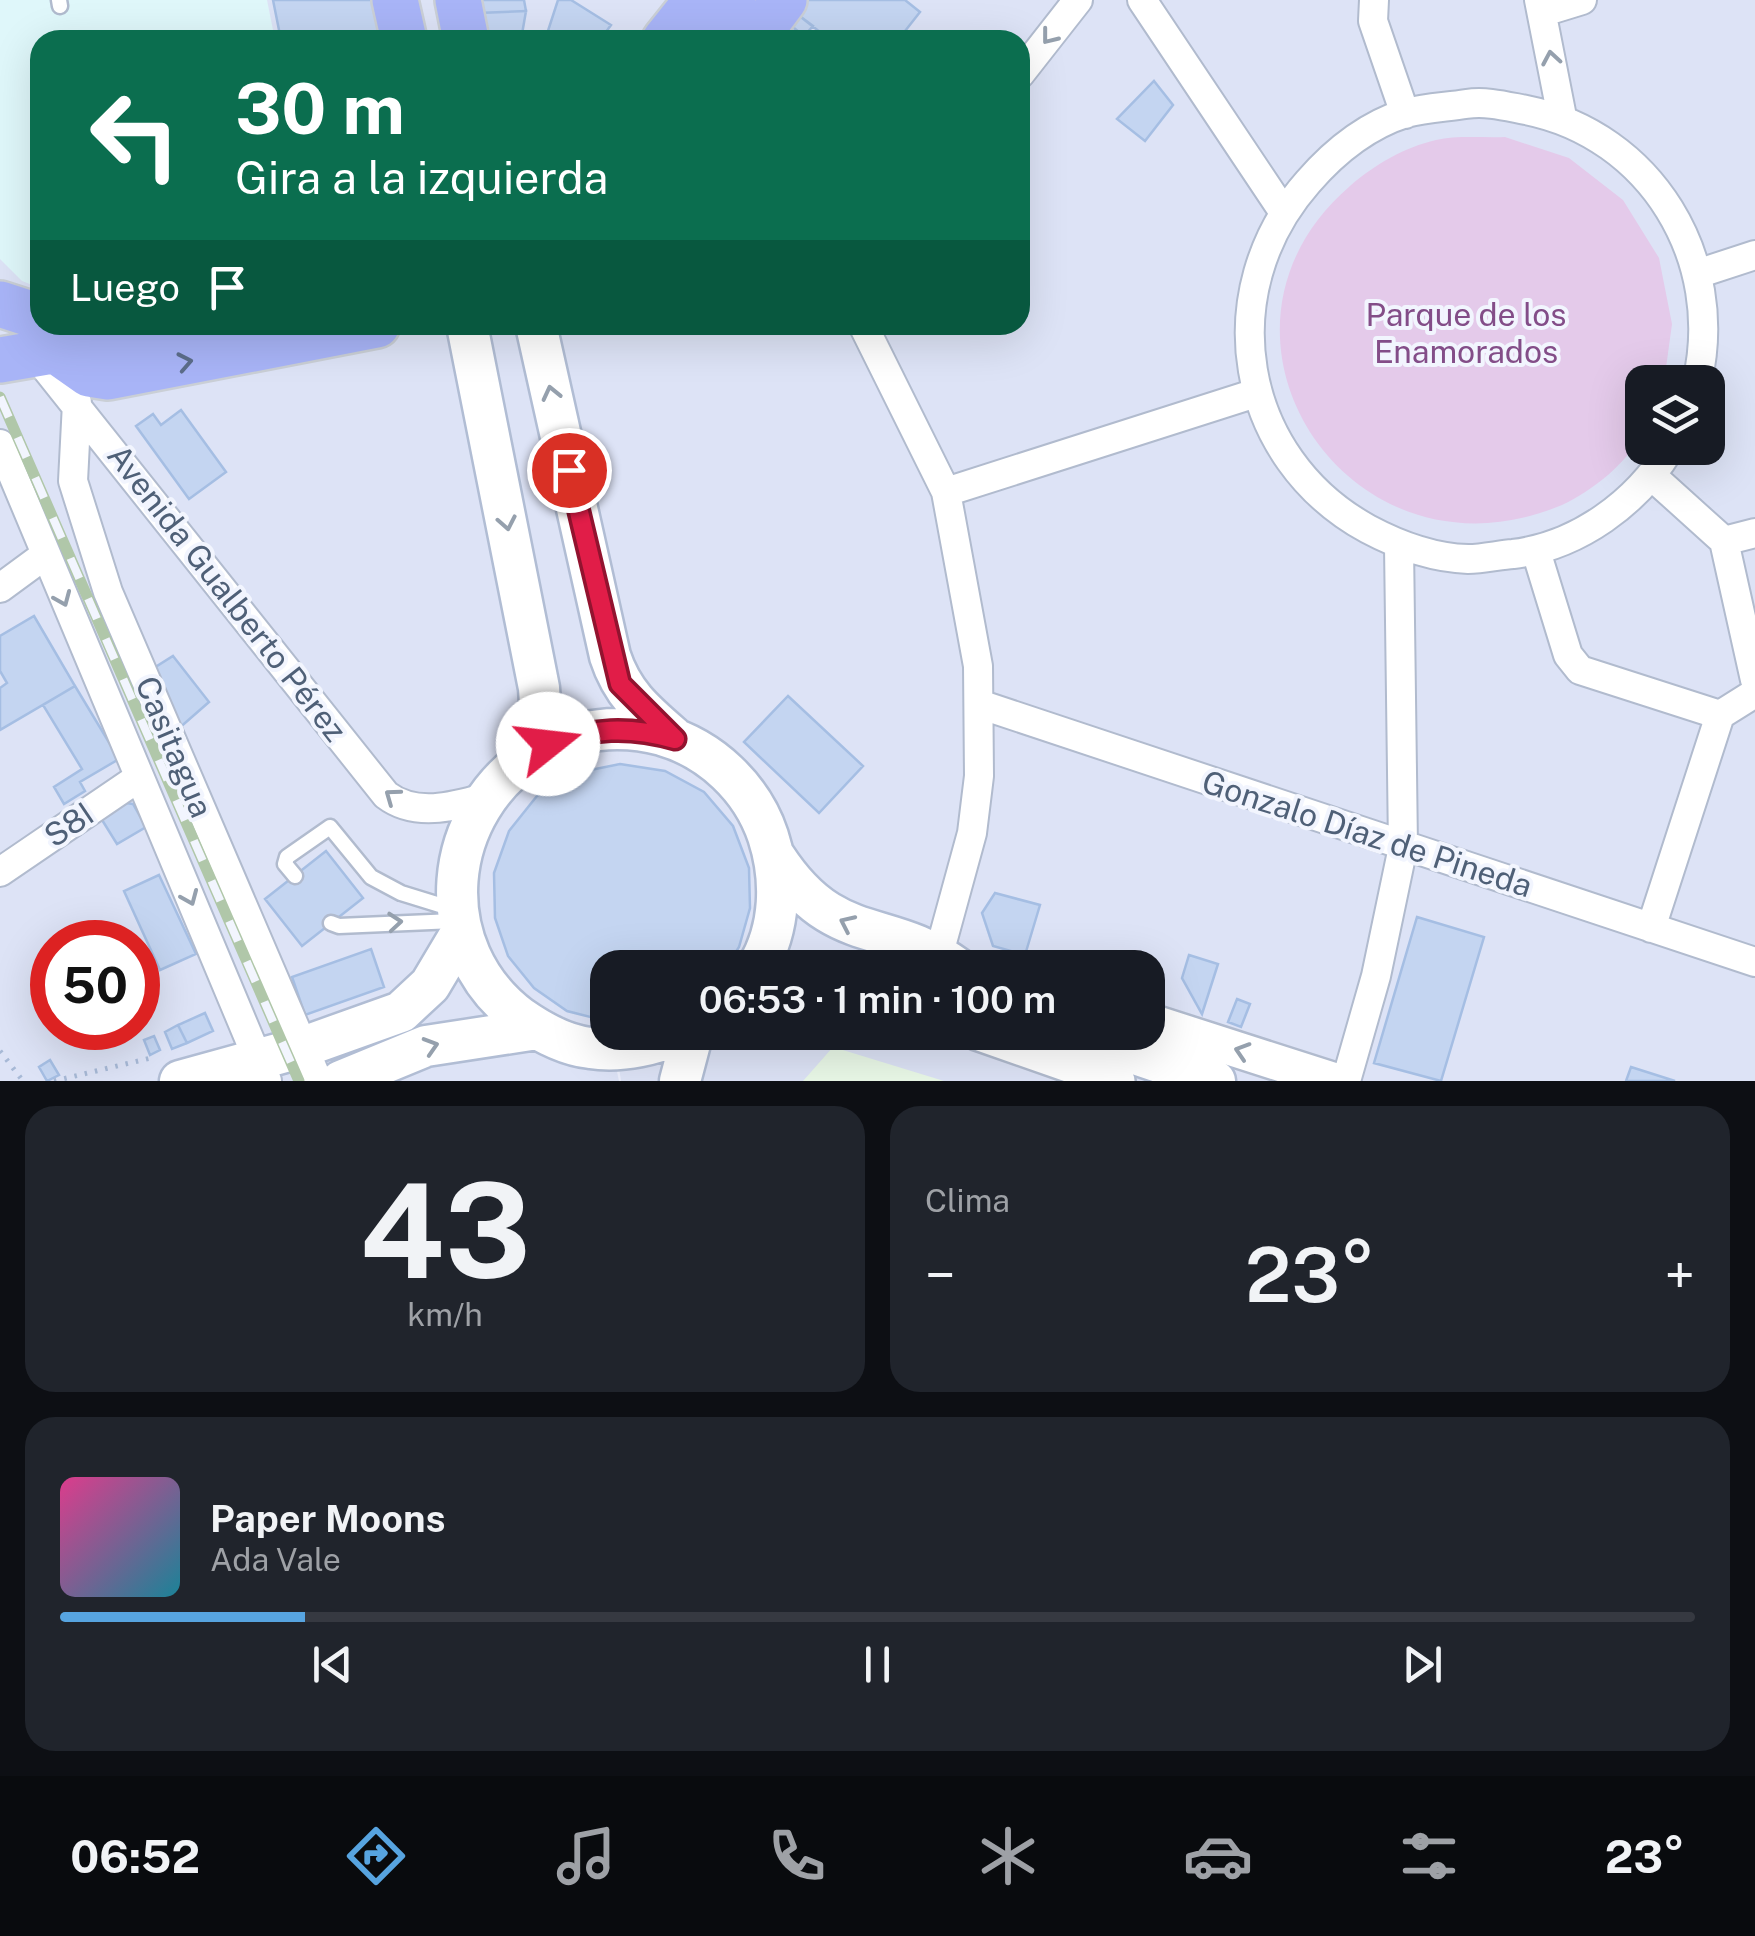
<!DOCTYPE html>
<html lang="es">
<meta charset="utf-8">
<style>
:root{--surface:#171b24;--page:#20242c;--text:#f1f3f6;--muted:#9ea1a6;--line:#363941;--accent:#57a4e0}
body{margin:0;font-family:"Public Sans",sans-serif;background:var(--page);color:var(--text);height:100vh;display:flex;flex-direction:column;font-size:38px;white-space:nowrap}
*{box-sizing:border-box;margin:0}
p{font-size:32px;color:var(--muted)}
.icon{flex:none;width:55px;height:55px;fill:none;stroke:currentColor;stroke-width:2;stroke-linecap:round;stroke-linejoin:round}
.map{position:relative;height:1081px;overflow:hidden}
.panel{display:flex;flex-direction:column;gap:25px;padding:25px;background:#0d0f14;flex:1}
.panel>*{flex:none}
.hud{position:absolute;left:30px;top:30px;width:1000px;height:305px;border-radius:30px;box-shadow:0 10px 40px #0002;background:#0b6e4f;color:#fff;overflow:hidden}
.buttons{position:absolute;left:1625px;top:365px;display:grid;gap:20px}
.buttons a{display:grid;place-items:center;width:100px;height:100px;border-radius:20px;background:var(--surface);box-shadow:0 10px 40px #0002;font-size:50px}
.speed{position:absolute;left:30px;top:920px;display:flex;gap:20px;font-size:50px;font-weight:700;text-align:center}
.speed>*{display:grid;place-content:center;width:130px;height:130px;border-radius:50%;background:var(--surface);box-shadow:0 10px 40px #0002;line-height:1}
.speed .limit{border:15px solid #d22;background:#fff;color:#111}
.pin{position:absolute;display:grid;place-items:center;width:85px;height:85px;color:#fff;margin:-42px;border:5px solid #fff;border-radius:50%;box-shadow:0 2px 10px #0007}
.me{position:absolute;width:110px;margin:-55px;rotate:74deg;stroke-linejoin:round;filter:drop-shadow(0 0 8px #0008)}
.turn{display:flex;align-items:center;gap:35px;height:210px;padding:0 40px;font-size:45px}
.turn .icon{width:130px;height:130px;stroke-width:2.5}
.turn b{display:block;font-size:70px;line-height:85px}
.then{display:flex;align-items:center;height:95px;padding:0 40px;background:#0003;gap:20px;font-size:38px}
.big{font-size:75px;font-weight:600;line-height:1.1}
.panel .tile{flex:1;display:flex;flex-direction:column;justify-content:center;gap:15px;min-width:0;padding:0 35px;border-radius:30px;background:var(--page)}
.panel .dial{align-items:center;gap:0}
.dial b{font-size:130px;line-height:1}
.song{display:flex;align-items:center;gap:30px}
.cover{width:120px;height:120px;border-radius:15px;background:linear-gradient(135deg,hsl(330 70% 55%),hsl(190 70% 35%))}
.played{height:10px;border-radius:5px;background:linear-gradient(90deg,var(--accent) 15%,var(--line) 15%)}
.keys{display:flex;justify-content:space-around;direction:ltr}
.heat{display:flex;justify-content:space-between;align-items:center;font-size:55px;direction:ltr}
.panel .tiles{flex:1;display:grid;gap:25px;grid-template-columns:1fr 1fr}
.tile:last-child{grid-column:span 2}
.trip{position:absolute;left:590px;top:950px;width:575px;height:100px;border-radius:30px;background:var(--surface);box-shadow:0 10px 40px #0002;font-weight:600;line-height:100px;text-align:center}
.dock{display:flex;height:160px;justify-content:space-around;align-items:center;background:#090b0e;color:var(--muted)}
.dock .icon{width:70px;height:70px}
.dock .selected{color:var(--accent)}
.dock b{font-size:45px;color:var(--text)}
.map>svg:first-child{display:block}
</style>
<div class="map">
<svg width="1755" height="1081" viewBox="0 0 1755 1081">
<rect width="100%" height="100%" fill="#eceffc"/>
<path fill="#dde3f6" fill-rule="evenodd" d="M0 0H393L401 40H40V325H461L619 1081H0ZM52 942H138V1028H52Z
M397 0H1755V1081H621L614 1033 1148 1032V968H608L607 991 466 325H1020V40H406ZM1642 382H1708V448H1642Z"/>
<path fill="#eaf9e8" d="M833 1047 944 1081H803Z"/>
<path fill="#dff7fa" d="M0 0H267L275 40H40V288L22 281 0 259Z"/>
<path fill="#e4caea" d="M1505 137 1569 158 1623 200 1659 258 1672 324 1664 382H1642C1642 396 1646 415 1642 428 1635 459 1589 493 1562 505 1348 595 1179 333 1350 186 1374 165 1405 147 1436 140 1457 135 1483 138 1505 137Z"/>
<path fill="#c4d5f1" stroke="#a5bee3" stroke-width="2.5" d="M273 0H379L386 38 281 40Z
M475 0H524L526 11 478 13Z
M558 0H571L611 25 600 40H545Z
M808 0H905L920 12 898 40H830L797 14Z
M526 11 521 40H482L478 13Z
M797 14 813 26 804 36 789 24Z
M789 24 809 40H777Z
M1154 81 1173 105 1145 141 1117 119Z
M181 410 226 472 189 499 136 426 153 414 161 425Z
M34 616 75 686 0 730V688L7 683 0 671V636Z
M173 656 209 702 177 730 146 673Z
M75 686 119 759 80 782 85 791 64 804 54 787 82 769 43 705Z
M788 696 863 766 819 813 744 742Z
M620 764 665 771 704 792 733 826 749 868 750 908 739 947 726 968H608L606 1021 567 1011 534 988 508 956 495 918 494 873 509 831 537 796 576 773Z
M118 802 133 804 146 827 117 844 99 815Z
M326 851 363 898 302 946 265 899Z
M159 875 196 954 160 970 124 891Z
M995 893 1040 905 1025 955 993 946 982 913Z
M1417 917 1484 937 1441 1081 1374 1063Z
M371 949 384 987 305 1015 292 977Z
M1189 955 1218 964 1202 1014 1182 978Z
M1237 999 1250 1004 1241 1027 1228 1022Z
M205 1013 213 1031 187 1043 178 1025Z
M178 1025 187 1043 172 1049 165 1032Z
M154 1036 160 1050 150 1055 144 1040Z
M50 1060 59 1075 47 1081 39 1067Z
M1631 1067 1675 1081H1626Z"/>
<g fill="none" stroke-linecap="round" stroke-linejoin="round">
<g stroke="#b1bbce" stroke-width="19">
<path id="service" d="M59 0 60 6
M295 876 285 864 287 857 330 827 371 877 401 893 456 910
M331 923 339 926 454 921"/>
</g>
<g stroke="#b1bbce" stroke-width="32">
<path id="minor" d="M1142 0 1283 211
M1374 0 1373 21 1405 114
M1539 0 1562 117
M1543 12 1582 0
M1020 74 1078 0
M1700 273 1755 255
M863 325 946 492 978 666 979 776 972 833 935 968
M33 352 386 795C415 817 452 807 484 798
M77 403 73 481 108 592 318 1081
M0 444 267 1081
M1670 448C1637 503 1578 546 1513 554 1499 555 1483 559 1468 559 1434 558 1398 545 1368 529 1238 458 1211 292 1308 182 1334 152 1368 125 1406 113 1425 108 1447 107 1466 104 1487 101 1505 106 1526 110 1651 135 1726 259 1697 382
M1653 477 1724 541 1755 680
M946 492 1256 393
M1724 541 1755 533
M1536 551 1568 655 1580 670 1720 715
M0 588 45 555
M979 704 1755 962
M0 872 138 778
M1651 928 1720 715 1755 693
M1346 1081 1376 976 1403 847 1399 546"/>
</g>
<g stroke="#b1bbce" stroke-width="40">
<path id="tertiary" d="M1148 1021 1335 1081
M977 1032 1117 1081"/>
</g>
<g stroke="#b1bdd4" stroke-width="45">
<path id="secondary" d="M467 325 539 688 540 704 520 761
M536 325 610 656C622 693 643 711 672 736
M775 857C835 949 886 916 957 968
M686 1032C655 1044 624 1053 590 1048 565 1045 541 1032 521 1018 427 948 440 810 538 751 575 728 620 724 662 735 711 749 752 788 768 836 782 879 781 928 757 968
M1070 1032 1215 1081
M180 1081 303 1047 401 1012 430 985 461 933
M341 1081 426 1046 537 1029
M680 1081 693 1032"/>
</g>
<g stroke="#cacfd6" stroke-width="50">
<path id="primary" d="M395 0 404 40
M458 0 466 40
M665 40 697 0
M701 40 733 0
M754 40 784 0
M0 304 40 317
M52 348 89 374 108 377 377 325
M0 360 204 325"/>
</g>
<path stroke="#a7b9d6" stroke-width="5" stroke-dasharray="2.5 8" stroke-linecap="butt" d="M0 1051 23 1081
M54 1081 155 1057"/>
<use href="#service" stroke="#fff" stroke-width="14"/>
<use href="#minor" stroke="#fff" stroke-width="28"/>
<use href="#tertiary" stroke="#fff" stroke-width="35"/>
<use href="#secondary" stroke="#fff" stroke-width="40"/>
<use href="#primary" stroke="#a8b4f7" stroke-width="45"/>
<g stroke="#b0c7a9" stroke-width="11">
<path id="rail" d="M0 397 299 1081"/>
</g>
<use href="#rail" stroke="#f2f5fe" stroke-width="8" stroke-dasharray="22" stroke-linecap="butt"/>
</g>
<defs><path id="oneway-chevron" d="M-2-3.5L2.5 0L-2 3.5" fill="none" stroke-width="1.6" stroke-linecap="round" stroke-linejoin="round" transform="scale(2.5)"/></defs>
<g stroke="#95a0ad">
<use href="#oneway-chevron" transform="translate(1049 37) rotate(128)"/>
<use href="#oneway-chevron" transform="translate(1551 58) rotate(-100)"/>
<use href="#oneway-chevron" transform="translate(551 393) rotate(-103)"/>
<use href="#oneway-chevron" transform="translate(507 523) rotate(79)"/>
<use href="#oneway-chevron" transform="translate(63 599) rotate(67)"/>
<use href="#oneway-chevron" transform="translate(392 796) rotate(-144)"/>
<use href="#oneway-chevron" transform="translate(190 898) rotate(67)"/>
<use href="#oneway-chevron" transform="translate(395 922) rotate(-5)"/>
<use href="#oneway-chevron" transform="translate(847 923) rotate(-155)"/>
<use href="#oneway-chevron" transform="translate(431 1046) rotate(-17)"/>
<use href="#oneway-chevron" transform="translate(1242 1051) rotate(-162)"/>
</g>
<use stroke="#5c6d8a" href="#oneway-chevron" transform="translate(185 362) rotate(-11)"/>
<g fill="none" stroke-linecap="round" stroke-linejoin="round">
<g stroke="#92132f" stroke-width="25">
<path id="route" d="M548 744C592 728 629 726 675 739L620 684 569 470"/>
</g>
<use href="#route" stroke="#e11d48" stroke-width="18"/>
</g>
<g text-anchor="middle" stroke-width="8" stroke-linejoin="round" paint-order="stroke">
<g font-size="32" fill="#834d88" stroke="#f2f5fe">
<text x="1466" y="326">Parque de los<tspan x="1466" dy="37">Enamorados</tspan></text>
</g>
<g font-size="32" fill="#4f6077" stroke="#f2f5fe">
<text transform="translate(227 593) rotate(52)" y="11">Avenida Gualberto Pérez</text>
<text transform="translate(174 747) rotate(67)" y="11">Casitagua</text>
<text transform="translate(69 825) rotate(-34)" y="11">S8I</text>
<text transform="translate(1367 834) rotate(18)" y="11">Gonzalo Díaz de Pineda</text>
</g>
</g>
</svg>
<div class="buttons">
<a><svg class="icon" aria-label="layers" viewBox="0 0 24 24"><path d="M12 4l9 5-9 5-9-5zM3 14l9 5 9-5"/></svg></a>
</div>
<div class="speed"><div class="limit">50</div></div>
<div class="pin" style="left:569px;top:470px;background:#d93025"><svg class="icon" aria-label="arrive" viewBox="0 0 24 24"><path d="M6 21V4h12l-3 4 3 4H6"/></svg></div>
<svg class="me" style="left:548px;top:744px" viewBox="-20 -20 40 40"><circle r="19" fill="#fff"/><path d="M0-13L10 11 0 6-10 11z" fill="#e11d48"/></svg>
<div class="trip">06:53 · 1 min · 100 m</div>
<div class="hud">
<div class="turn"><svg class="icon" aria-label="left" viewBox="0 0 24 24"><path d="M17 20v-9H6M10 6l-5 5 5 5"/></svg><div><b>30 m</b>Gira a la izquierda</div></div>
<div class="then">Luego<svg class="icon" aria-label="arrive" viewBox="0 0 24 24"><path d="M6 21V4h12l-3 4 3 4H6"/></svg></div>
</div>
</div>
<section class="panel">
<div class="tiles">
<div class="tile dial"><b>43</b><p>km/h</p></div>
<div class="tile"><p>Clima</p>
<div class="heat"><a>−</a><b class="big">23°</b><a>+</a></div>
</div>
<div class="tile">
<div class="song"><i class="cover"></i><div><b>Paper Moons</b><p>Ada Vale</p></div></div>
<div class="played"></div>
<div class="keys"><svg class="icon" aria-label="previous" viewBox="0 0 24 24"><path d="M18 5L8 12l10 7zM5 5v14"/></svg><svg class="icon" aria-label="pause" viewBox="0 0 24 24"><path d="M8 5v14M16 5v14"/></svg><svg class="icon" aria-label="next" viewBox="0 0 24 24"><path d="M6 5l10 7-10 7zM19 5v14"/></svg></div>
</div>
</div>
</section>
<nav class="dock">
<b>06:52</b>
<svg class="icon selected" aria-label="directions" viewBox="0 0 24 24"><path d="M12 3l9 9-9 9-9-9zM9 14v-3h6M13 9l2 2-2 2"/></svg>
<svg class="icon" aria-label="music" viewBox="0 0 24 24"><path d="M9 18V5l10-2v13"/><circle cx="6" cy="18" r="3"/><circle cx="16" cy="16" r="3"/></svg>
<svg class="icon" aria-label="phone" viewBox="0 0 24 24"><path d="M5 4h4l2 5-3 2q2 4 5 5l2-3 5 2v4C11 20 4 13 5 4z"/></svg>
<svg class="icon" aria-label="climate" viewBox="0 0 24 24"><path d="M12 3v18M4 7l16 10M4 17L20 7"/></svg>
<svg class="icon" aria-label="car" viewBox="0 0 24 24"><path d="M5 17H2v-5l4-1 3-4h7l3 4 3 1v5h-3M9 17h6M6 11h13"/><circle cx="7" cy="17" r="2"/><circle cx="17" cy="17" r="2"/></svg>
<svg class="icon" aria-label="filters" viewBox="0 0 24 24"><path d="M4 7h16M4 17h16"/><circle cx="9" cy="7" r="2"/><circle cx="15" cy="17" r="2"/></svg>
<b>23°</b>
</nav>
